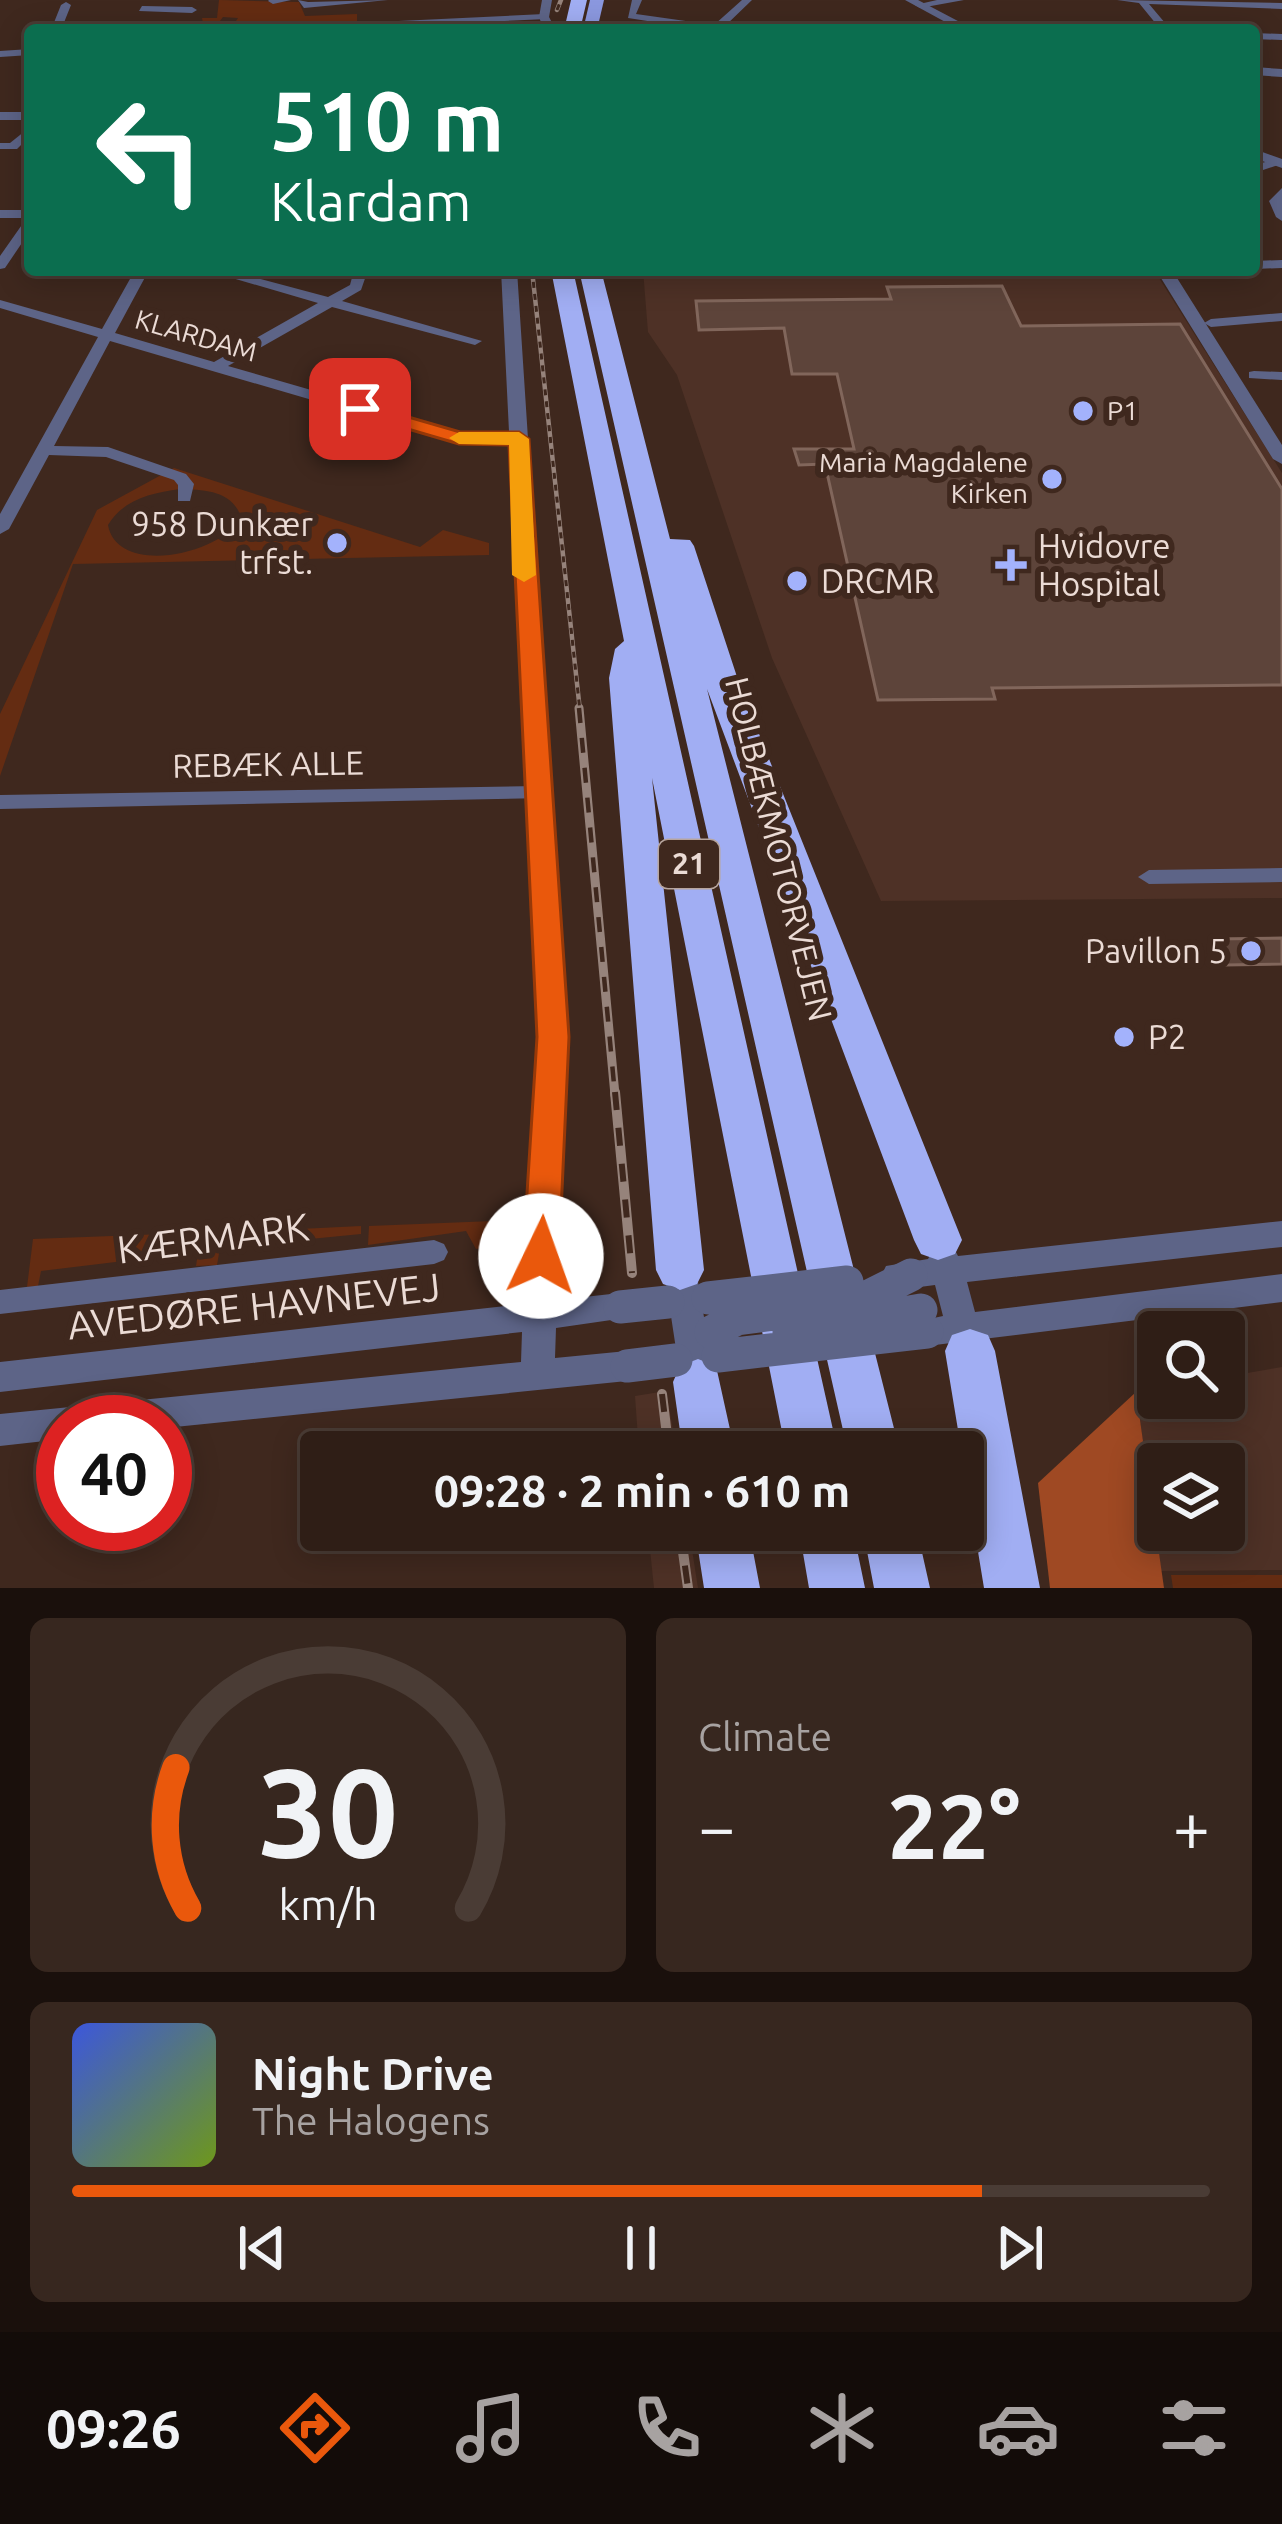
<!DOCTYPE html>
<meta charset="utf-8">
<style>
:root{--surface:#2f1e16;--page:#37271f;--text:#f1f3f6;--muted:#a7a2a1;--line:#4a3c35;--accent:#ea580c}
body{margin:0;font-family:Ubuntu,sans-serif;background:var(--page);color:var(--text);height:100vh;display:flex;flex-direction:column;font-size:45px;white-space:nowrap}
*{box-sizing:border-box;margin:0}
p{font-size:39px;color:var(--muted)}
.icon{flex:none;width:66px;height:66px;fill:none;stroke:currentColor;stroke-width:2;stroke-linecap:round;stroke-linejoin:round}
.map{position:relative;height:1588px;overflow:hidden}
.details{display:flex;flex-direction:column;gap:30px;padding:30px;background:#1a100c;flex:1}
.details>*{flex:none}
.top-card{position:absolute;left:24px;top:24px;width:1236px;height:252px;border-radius:12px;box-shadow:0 6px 30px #0003,0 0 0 3px var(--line);background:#0b6e4f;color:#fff;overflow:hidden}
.fabs{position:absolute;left:1137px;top:1311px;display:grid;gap:24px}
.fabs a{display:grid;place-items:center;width:108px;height:108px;border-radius:12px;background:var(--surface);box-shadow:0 6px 30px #0003,0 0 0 3px var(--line);font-size:60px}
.speed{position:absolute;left:36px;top:1395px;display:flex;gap:24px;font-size:60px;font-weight:700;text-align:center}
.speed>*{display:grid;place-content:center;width:156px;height:156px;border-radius:50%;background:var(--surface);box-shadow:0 6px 30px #0003,0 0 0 3px var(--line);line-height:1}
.speed .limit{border:18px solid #d22;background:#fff;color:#111}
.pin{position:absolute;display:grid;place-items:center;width:102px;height:102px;color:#fff;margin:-51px;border-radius:24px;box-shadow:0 6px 18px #0006}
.me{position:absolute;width:132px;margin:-66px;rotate:3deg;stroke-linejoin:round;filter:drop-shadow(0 0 9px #0008)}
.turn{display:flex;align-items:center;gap:42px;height:252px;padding:0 48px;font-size:54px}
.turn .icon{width:156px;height:156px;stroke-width:2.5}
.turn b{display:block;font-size:84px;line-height:102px}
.big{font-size:90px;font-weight:700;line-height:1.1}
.details .card{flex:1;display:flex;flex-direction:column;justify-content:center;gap:18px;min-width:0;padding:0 42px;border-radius:18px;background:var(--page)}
.details .dial{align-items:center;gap:0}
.dial svg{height:312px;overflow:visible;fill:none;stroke:var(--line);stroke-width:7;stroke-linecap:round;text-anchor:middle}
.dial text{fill:var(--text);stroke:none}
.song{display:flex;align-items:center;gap:36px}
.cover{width:144px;height:144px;border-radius:18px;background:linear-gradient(135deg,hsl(230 70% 55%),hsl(80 70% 35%))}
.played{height:12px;border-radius:6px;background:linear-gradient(90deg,var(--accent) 80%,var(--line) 80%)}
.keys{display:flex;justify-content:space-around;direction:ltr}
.heat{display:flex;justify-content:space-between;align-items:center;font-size:66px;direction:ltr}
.details .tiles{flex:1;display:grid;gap:30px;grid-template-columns:1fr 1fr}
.card:last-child{grid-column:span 2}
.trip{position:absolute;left:300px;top:1431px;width:684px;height:120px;border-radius:12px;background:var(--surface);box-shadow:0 6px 30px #0003,0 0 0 3px var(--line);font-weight:700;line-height:120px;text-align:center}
.menu{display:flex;height:192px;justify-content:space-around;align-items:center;background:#130c09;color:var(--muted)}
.menu .icon{width:84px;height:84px}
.menu .on{color:var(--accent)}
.menu b{font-size:54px;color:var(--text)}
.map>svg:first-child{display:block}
</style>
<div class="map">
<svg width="1282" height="1588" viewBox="0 0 1282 1588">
<rect width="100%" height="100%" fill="#3f281e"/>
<path fill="#4e3126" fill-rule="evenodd" d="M643 270H1154L1282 473V898L881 901 772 658 677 375 648 332Z
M1282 1367V1570L1161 1571 1136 1392 1158 1388V1398H1224V1377ZM1224 1464V1530H1158V1464Z
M666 1391 677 1452H639L635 1396Z
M648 1530H689L698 1588H654Z"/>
<path fill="#642c12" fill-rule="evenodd" d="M219 0 299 2 305 16 357 14V27L229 30 240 29 232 27 238 18 223 17 213 30H198L204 28 202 18H217Z
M174 468 420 547 443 530 489 543V555L73 564 0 776V714L97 510ZM180 489C204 490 232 490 241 517 222 555 117 577 108 525 124 499 151 493 180 489Z
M493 1221 487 1247 476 1249 466 1231 368 1245 369 1226Z
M361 1226V1234L220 1248 217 1265 196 1266 201 1234Z
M191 1233 190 1253 41 1271 38 1286 27 1287 33 1239Z
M1171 1575H1282V1588H1173Z"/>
<path fill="#9f4923" d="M1136 1392 1164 1588H1050L1038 1483Z"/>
<path fill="#5d443a" stroke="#81665b" stroke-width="3" d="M1002 286 1021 326 1180 324 1282 489V685L992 688 995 699 878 700 825 464 799 465 794 449H854L837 374H792L784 328 699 330 696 301 891 299 887 287Z
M1282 938V964L1225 965 1214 939Z"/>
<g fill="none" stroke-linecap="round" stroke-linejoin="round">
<path fill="#5d6487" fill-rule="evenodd" d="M291 0 273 4 268 1 269 0Z
M298 0 308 2 388 0 304 8Z
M632 0H642L636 14 714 25 742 0H752L724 27 730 30H706L628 18Z
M937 0H964L920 8 915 5Z
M1117 0 1282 3V9L1149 4 1171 30H1161L1139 3Z
M66 2 71 5 61 30H51L61 5Z
M142 6 192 7 197 10 192 13 139 11Z
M544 14 547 19 300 30 335 24Z
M136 23 193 24 198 27 193 30 133 28Z
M1107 27 1123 30H1102Z
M1254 33 1282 34V40L1254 39Z
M30 49V55L0 57V51Z
M30 127V136L17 149H0V143H10Z
M1277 159 1281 160V164L1254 173V165Z
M1282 188V221L1276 217 1269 201Z
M0 210H30V218H0Z
M30 218V231L5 268 0 269V256L26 219Z
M1282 260V268L1254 269V261Z
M135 270H149L115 333 214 362 318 303 205 270H227L328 297 350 285 354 270H368L361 290 342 301 482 341 475 345 332 307 228 366 460 433 519 434 527 439 519 444 459 443 110 341 54 446 108 447 186 474 194 484 190 501H178V485L174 480 106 457 49 455 9 529 0 534V514L98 337 0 308V300L102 329Z
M1237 270 1230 274 1183 275 1176 271Z
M1282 313V321L1211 327 1204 323 1211 319Z
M1254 371 1282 372V380L1249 378V372Z
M537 786 544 788 547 793 544 798 0 809V795Z
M1282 868V882L1149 884 1138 877 1149 870Z
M434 1240 444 1244 448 1252 444 1260 434 1264 0 1314V1290Z"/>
<path fill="#5d6487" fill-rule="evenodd" d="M542 0H552L549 17 556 30H544L539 17Z
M905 0H918L975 30H960Z
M1254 67 1282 69V77L1254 75Z
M0 112H30V120H0Z
M1254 149 1282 159V168L1254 158Z
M501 270H517L567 1037 557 1300 620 1293 632 1297 636 1307 632 1317 556 1328 555 1358 627 1351 639 1355 644 1366 639 1377 627 1381 165 1428V1422H63V1439L0 1446V1414L521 1362 522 1332 0 1392V1362L524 1304 539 1037Z
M1156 270H1172L1282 445V464L1273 459Z
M1282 1221V1247L967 1282 975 1312 1282 1274V1302L983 1339 979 1351 967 1356 955 1351 951 1343 927 1346 915 1342 910 1332 915 1322 943 1316 935 1285 897 1290 886 1286 881 1276 886 1266 928 1259 933 1250 944 1246 955 1250 958 1256Z
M680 1257 691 1260 696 1270 715 1382 710 1393 698 1397 686 1393 681 1382 664 1270 669 1260Z"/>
<path fill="#8b98df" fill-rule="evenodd" d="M590 0H604L597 30H583Z"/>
<path fill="#a1aef3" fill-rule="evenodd" d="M571 0H587L580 30H564Z
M551 270H573L838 1452H786L652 778 704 1270 697 1284 680 1290 663 1284 656 1270 609 678 615 649 624 641Z
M579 270H601L670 539 690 540 694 546 741 689 962 1240 955 1254 938 1260 921 1254 914 1240 707 689 900 1452H848Z
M970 1329 988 1335 995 1351 1040 1588H984L945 1351 952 1335Z
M698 1359 716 1366 735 1452H683L673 1382 680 1366Z
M695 1530H749L760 1588H704Z
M799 1530H853L865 1588H809Z
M863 1530H917L930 1588H874Z"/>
<g stroke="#96837b" stroke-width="4.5">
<path id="rail-far2" d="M557 10 561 0
M532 270 580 711"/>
</g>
<g stroke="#96837b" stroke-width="9">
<path id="rail-far1" d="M579 708 615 1095"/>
</g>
<g stroke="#96837b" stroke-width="10">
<path id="rail" d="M615 1092 632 1273
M662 1394 669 1452
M680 1530 688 1588"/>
</g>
<use href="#rail-far2" stroke="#3f281e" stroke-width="3" stroke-dasharray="6" stroke-linecap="butt"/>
<use href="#rail-far1" stroke="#3f281e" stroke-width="4.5" stroke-dasharray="15" stroke-linecap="butt"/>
<use href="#rail" stroke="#3f281e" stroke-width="6" stroke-dasharray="18" stroke-linecap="butt"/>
<path stroke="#5d6487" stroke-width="33" d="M708 1298 847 1282
M620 1307 668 1302
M711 1332 737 1319 855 1303 911 1275
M789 1333 921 1310
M718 1356 927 1332
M627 1366 676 1360"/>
</g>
<path fill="#ea580c" stroke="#983908" stroke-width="3" d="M360 403 460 432H519L529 439 569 1037 559 1256 554 1267 541 1272 528 1267 523 1256 537 1037 509 445 459 444 353 413 350 409Z"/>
<path fill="#f59e0b" d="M519 432 529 439 536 575 524 582 512 575 509 445 459 444 449 438 459 432Z"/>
<g fill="#a3b2fc" stroke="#3f281e" stroke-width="4.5">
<circle cx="1083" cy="411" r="12"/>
<circle cx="1052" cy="479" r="12"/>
<circle cx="337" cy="543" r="12"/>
<path d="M1005 547h12v12h12v12h-12v12h-12v-12h-12v-12h12z"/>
<circle cx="797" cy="581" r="12"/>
<circle cx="1251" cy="951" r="12"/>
<circle cx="1124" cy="1037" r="12"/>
</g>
<g text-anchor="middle" stroke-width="12" stroke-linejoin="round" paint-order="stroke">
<g font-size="27" fill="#ebdbd5" stroke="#3f281e">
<text transform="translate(196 336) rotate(16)" y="9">KLARDAM</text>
</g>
<g font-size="27" fill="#ebdbd5" stroke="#3f281e" text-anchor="start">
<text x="1107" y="420">P1</text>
<text x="1028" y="472" text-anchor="end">Maria Magdalene<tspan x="1028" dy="31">Kirken</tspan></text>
</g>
<rect fill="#3f281e" stroke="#b7a59e" stroke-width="3" x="659" y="840" width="60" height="48" rx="9"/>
<g font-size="30" font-weight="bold" fill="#ebdbd5">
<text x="689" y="874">21</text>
</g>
<g font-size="33" fill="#ebdbd5" stroke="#3f281e" text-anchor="start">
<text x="313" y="536" text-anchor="end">958 Dunkær<tspan x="313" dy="38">trfst.</tspan></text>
<text x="1038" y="558">Hvidovre<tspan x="1038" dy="38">Hospital</tspan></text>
<text x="821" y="593">DRCMR</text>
<text x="1227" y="963" text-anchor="end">Pavillon 5</text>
<text x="1148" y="1049">P2</text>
</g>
<g font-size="33" fill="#ebdbd5" stroke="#3f281e">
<text transform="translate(268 764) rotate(-1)" y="12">REBÆK ALLE</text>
<text transform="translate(779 849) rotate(76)" y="12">HOLBÆKMOTORVEJEN</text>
</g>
<g font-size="39" fill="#ebdbd5" stroke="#3f281e">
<text transform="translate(213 1238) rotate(-7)" y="14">KÆRMARK</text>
<text transform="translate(254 1306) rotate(-6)" y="14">AVEDØRE HAVNEVEJ</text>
</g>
</g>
</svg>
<div class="fabs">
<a><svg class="icon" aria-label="search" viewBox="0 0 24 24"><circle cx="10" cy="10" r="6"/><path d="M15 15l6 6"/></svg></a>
<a><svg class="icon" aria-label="layers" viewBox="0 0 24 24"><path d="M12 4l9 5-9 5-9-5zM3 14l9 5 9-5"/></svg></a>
</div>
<div class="speed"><div class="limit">40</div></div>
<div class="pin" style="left:360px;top:409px;background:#d93025"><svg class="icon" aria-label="arrive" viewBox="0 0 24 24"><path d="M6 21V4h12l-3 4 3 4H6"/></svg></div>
<svg class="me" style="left:541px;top:1256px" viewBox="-20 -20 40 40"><circle r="19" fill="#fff"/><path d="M0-13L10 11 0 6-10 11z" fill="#ea580c"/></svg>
<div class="trip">09:28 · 2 min · 610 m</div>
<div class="top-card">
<div class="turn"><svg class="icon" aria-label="left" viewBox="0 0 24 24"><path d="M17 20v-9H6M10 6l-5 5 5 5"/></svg><div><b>510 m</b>Klardam</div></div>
</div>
</div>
<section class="details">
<div class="tiles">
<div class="card dial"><svg viewBox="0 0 100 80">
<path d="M14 69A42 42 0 1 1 86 69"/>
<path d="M14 69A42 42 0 0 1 11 33" stroke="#ea580c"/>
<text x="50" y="56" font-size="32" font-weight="700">30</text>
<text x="50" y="72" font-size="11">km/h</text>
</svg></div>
<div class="card"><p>Climate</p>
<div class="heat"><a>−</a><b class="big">22°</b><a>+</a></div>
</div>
<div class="card">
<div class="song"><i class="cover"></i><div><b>Night Drive</b><p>The Halogens</p></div></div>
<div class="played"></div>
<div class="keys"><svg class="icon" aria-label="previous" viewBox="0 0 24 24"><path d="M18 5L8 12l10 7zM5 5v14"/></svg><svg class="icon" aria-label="pause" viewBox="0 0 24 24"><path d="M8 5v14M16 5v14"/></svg><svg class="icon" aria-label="next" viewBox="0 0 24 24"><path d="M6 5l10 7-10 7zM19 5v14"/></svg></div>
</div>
</div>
</section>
<nav class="menu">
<b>09:26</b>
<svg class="icon on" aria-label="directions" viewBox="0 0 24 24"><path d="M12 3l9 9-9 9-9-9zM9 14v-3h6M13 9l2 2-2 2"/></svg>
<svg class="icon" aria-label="music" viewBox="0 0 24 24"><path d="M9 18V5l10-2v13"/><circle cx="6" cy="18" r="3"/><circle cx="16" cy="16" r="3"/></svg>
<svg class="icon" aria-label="phone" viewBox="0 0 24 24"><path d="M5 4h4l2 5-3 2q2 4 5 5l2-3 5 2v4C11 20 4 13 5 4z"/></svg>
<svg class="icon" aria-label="climate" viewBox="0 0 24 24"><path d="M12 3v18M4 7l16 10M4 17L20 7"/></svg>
<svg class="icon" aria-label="car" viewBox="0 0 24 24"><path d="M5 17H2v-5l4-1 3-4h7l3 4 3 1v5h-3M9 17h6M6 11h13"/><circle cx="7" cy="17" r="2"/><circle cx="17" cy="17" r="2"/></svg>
<svg class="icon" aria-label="filters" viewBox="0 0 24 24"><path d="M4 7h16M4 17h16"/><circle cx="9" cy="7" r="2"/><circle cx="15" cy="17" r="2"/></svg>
</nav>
